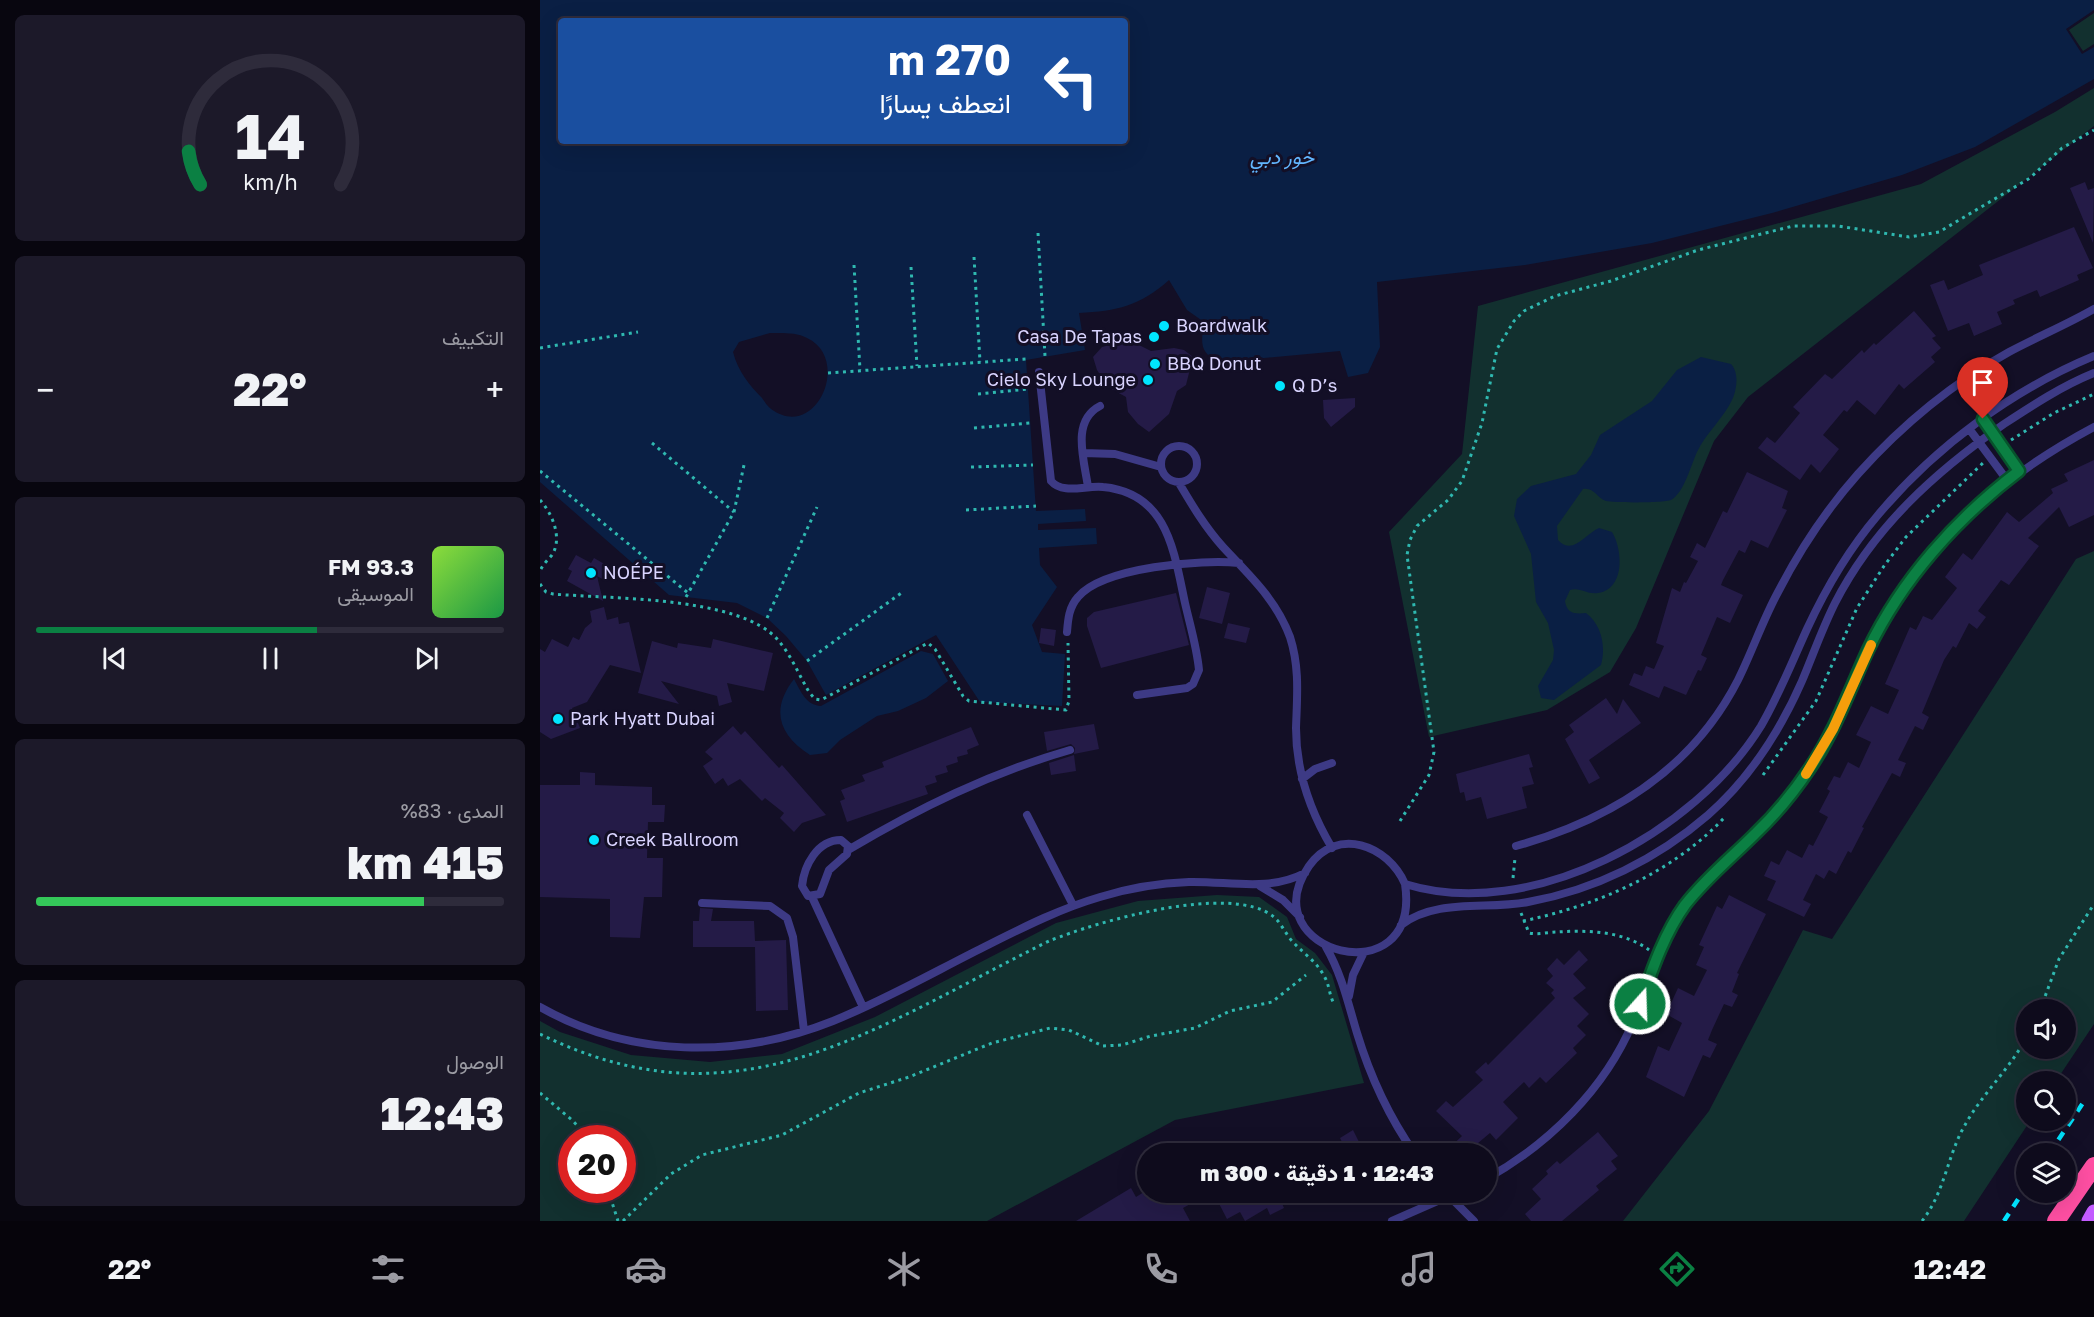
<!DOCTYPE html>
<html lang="ar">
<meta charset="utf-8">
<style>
:root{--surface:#0e0b1c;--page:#1c1929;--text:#f1f3f6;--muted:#9b9ba3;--line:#2e2b3b;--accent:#0b8043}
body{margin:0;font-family:"Golos Text",Vazirmatn,sans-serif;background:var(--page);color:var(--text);direction:rtl;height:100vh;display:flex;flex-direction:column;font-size:22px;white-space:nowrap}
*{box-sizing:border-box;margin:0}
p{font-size:20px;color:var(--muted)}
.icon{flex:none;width:33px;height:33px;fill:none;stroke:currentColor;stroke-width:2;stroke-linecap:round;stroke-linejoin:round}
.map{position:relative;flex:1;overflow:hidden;direction:ltr}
.side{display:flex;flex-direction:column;gap:15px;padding:15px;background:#08060f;width:540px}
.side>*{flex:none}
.hud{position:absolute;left:18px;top:18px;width:570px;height:126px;border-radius:6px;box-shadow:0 6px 24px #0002,0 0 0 2px var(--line);direction:rtl;background:#1a4fa0;color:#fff;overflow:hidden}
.tools{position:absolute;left:1476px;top:999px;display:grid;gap:12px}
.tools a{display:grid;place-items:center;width:60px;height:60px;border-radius:50%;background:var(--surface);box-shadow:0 6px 24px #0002,0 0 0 2px var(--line);font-size:30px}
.speed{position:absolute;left:18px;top:1125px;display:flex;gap:12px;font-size:30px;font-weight:700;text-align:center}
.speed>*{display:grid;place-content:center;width:78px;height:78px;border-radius:50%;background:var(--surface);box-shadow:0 6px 24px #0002,0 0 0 2px var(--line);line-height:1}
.speed .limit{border:9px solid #d22;background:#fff;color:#111}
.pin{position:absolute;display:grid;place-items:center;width:51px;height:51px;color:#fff;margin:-62px -26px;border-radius:50% 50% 50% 0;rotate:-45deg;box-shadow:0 0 6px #0007}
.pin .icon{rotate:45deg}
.me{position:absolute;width:66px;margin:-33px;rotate:20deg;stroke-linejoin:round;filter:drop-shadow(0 0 4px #0008)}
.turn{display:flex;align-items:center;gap:21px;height:126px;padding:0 18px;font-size:27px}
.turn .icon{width:78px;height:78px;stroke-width:2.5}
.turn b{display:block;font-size:42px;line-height:51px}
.big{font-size:45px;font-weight:800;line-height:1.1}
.side .tile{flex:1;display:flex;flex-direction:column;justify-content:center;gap:9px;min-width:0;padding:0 21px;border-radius:9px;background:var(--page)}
.side .dial{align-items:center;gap:0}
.dial svg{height:156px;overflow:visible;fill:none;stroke:var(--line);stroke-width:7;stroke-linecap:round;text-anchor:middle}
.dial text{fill:var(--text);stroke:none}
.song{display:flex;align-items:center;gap:18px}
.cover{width:72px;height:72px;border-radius:9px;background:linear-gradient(135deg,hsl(90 70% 55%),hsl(140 70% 35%))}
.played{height:6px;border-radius:3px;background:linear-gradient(90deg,var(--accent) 60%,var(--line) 60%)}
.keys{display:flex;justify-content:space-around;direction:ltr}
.heat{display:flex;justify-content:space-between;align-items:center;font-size:33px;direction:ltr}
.charge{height:9px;border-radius:4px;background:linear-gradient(90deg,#34c759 83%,var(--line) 0)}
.trip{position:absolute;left:597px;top:1143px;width:360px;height:60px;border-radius:30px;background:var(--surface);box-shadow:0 6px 24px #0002,0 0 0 2px var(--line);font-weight:800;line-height:60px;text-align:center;direction:rtl}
.tabs{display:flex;height:96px;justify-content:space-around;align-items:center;background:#06040b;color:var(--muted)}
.tabs .icon{width:42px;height:42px}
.tabs .on{color:var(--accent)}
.tabs b{font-size:27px;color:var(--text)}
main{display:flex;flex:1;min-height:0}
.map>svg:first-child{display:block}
</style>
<main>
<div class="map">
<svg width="1554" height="1221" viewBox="0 0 1554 1221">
<rect width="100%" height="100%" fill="#130f26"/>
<path fill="#12302f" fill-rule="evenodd" d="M1554 13V44L1543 51 1529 30Z
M1554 88V126L1208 397 1174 441 1096 628 1070 672 1007 710 889 737 849 532 922 454 938 306 1381 184 1515 112Z
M1554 551V1024L1516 1081 1486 1082V1120L1490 1121 1424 1221H1083L1169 1111 1263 930 1292 939 1536 559ZM1486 1010H1526V1048H1486Z
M677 895 719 897 747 917 756 939 775 953 792 975 824 1083 635 1120 447 1221H0V1021L20 1032 91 1055 170 1062 242 1054 335 1017 516 923 598 901ZM32 1138H82V1190H32Z"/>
<path fill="#0a1f44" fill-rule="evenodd" d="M0 0H1554V10L1526 29 1542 54 1554 47V79L1435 147 1362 175 1232 213 1112 243 985 265 837 282 840 347 828 373 808 377 800 351 680 362C659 353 661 343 664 322L647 310 629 280C600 306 577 311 539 313L545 350 486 360 496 511 545 509 546 521 498 524V530L556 528 557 544 499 548 500 565 517 587 492 625 502 652 525 654 522 706 440 702 396 635 286 695 267 661 246 636 227 618 197 603 129 595 0 482ZM21 21H585V141H21ZM230 333C242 333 256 332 267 338 312 359 276 442 231 409 227 406 225 402 222 398 209 385 198 371 193 352L199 342Z
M1161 357 1191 364C1199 373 1197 387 1193 398 1184 418 1166 433 1157 452 1151 465 1144 493 1131 500 1124 503 1074 503 1066 501 1057 498 1054 487 1043 489L1017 526 1018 540C1033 556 1045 534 1059 528L1072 532C1083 550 1085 589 1058 593 1047 595 1041 587 1030 590L1025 601C1027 614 1035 614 1046 613 1062 625 1066 647 1061 665L1014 700 1001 698 998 686 1013 660 1014 650 1008 623 996 602 991 554 974 516 977 499 991 486 1036 474 1051 455 1060 435 1112 401 1137 370Z
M381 651 393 654 408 681 386 698 358 711 337 716 300 740 287 753 270 755C239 735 230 710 254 679 261 692 266 705 281 706Z"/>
<path fill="#241b47" d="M1545 182 1548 190 1554 188 1553 243 1530 188Z
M1534 227 1553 268 1537 275 1539 280 1500 297 1497 290 1473 300 1475 304 1457 312 1462 324 1434 336 1429 323 1408 331 1390 285 1404 280 1408 290 1443 275 1439 265Z
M1374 311 1396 336 1392 338 1401 348 1391 357 1395 362 1364 389 1359 384 1335 415 1317 400 1307 412 1304 410 1283 435 1299 449 1280 473 1271 464 1260 480 1218 448 1227 437 1235 443 1260 413 1253 407 1285 374 1292 379 1322 350 1324 353 1334 343 1336 345Z
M589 340 611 351 634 348 644 350 653 357 646 385 637 391 629 414 609 432 598 424 588 412 586 397 568 387 557 370 553 357 562 347Z
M815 398V407L791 427 784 418 783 400Z
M1554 460V515L1529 527 1519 507 1488 538 1499 546 1469 585 1461 580 1438 611 1446 617 1437 629 1429 623 1416 648 1413 646 1404 660 1382 713 1389 717 1383 730 1375 726 1358 760 1366 763 1360 777 1352 773 1322 827 1324 828 1311 853 1308 851 1296 874 1289 870 1284 879 1276 874 1263 900 1271 904 1264 917 1227 900 1236 881 1224 876 1231 861 1239 865 1247 850 1262 858 1269 844 1273 846 1288 817 1279 812 1290 791 1287 789 1294 776 1300 778 1308 762 1319 768 1331 742 1316 735 1331 706 1348 714 1359 690 1345 684 1370 627 1376 630 1383 616 1392 620 1417 588 1405 577 1423 553 1432 560 1467 512 1479 522 1513 493 1511 489 1528 481 1524 474Z
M1207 472 1248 491 1242 508 1247 510 1228 548 1211 540 1205 553 1199 550 1183 580 1181 585 1203 595 1190 623 1177 617 1161 655 1167 658 1161 671 1158 670 1146 695 1124 686 1119 698 1089 685 1094 673 1102 676 1106 666 1114 669 1124 646 1116 643 1132 588 1140 592 1144 582 1146 583 1158 561 1150 557 1157 543 1165 548 1183 511 1187 513Z
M36 555 51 563 54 558 73 569 66 581 57 576 63 601 27 581 32 571 28 569Z
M667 587 690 593 682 624 659 618Z
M636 593 649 645 561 668 547 626V618L554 612Z
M64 607 67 620 78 617 79 624 89 622 101 673 70 665 47 702 32 708 40 728 11 739 0 732V649L5 652 12 639 28 647 33 637 39 640 45 628 52 622 50 611Z
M688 623 710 628 706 643 684 638Z
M501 628 516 630 514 646 499 643Z
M173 639 233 653 224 691 187 683 192 702 179 706 177 696 121 681 139 704 98 693 112 641 137 648 138 643 171 648Z
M1066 698 1077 714 1083 699 1101 723 1049 760 1060 778 1049 784 1025 739 1034 732 1029 725Z
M554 724 559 749 534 754 535 748 531 744 507 751 504 732Z
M193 726 201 735 205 731 239 768 242 765 286 815 262 823 254 832 240 818 244 813 225 798 222 801 200 779 188 786 183 778 175 784 163 766 173 759 165 752Z
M431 727 439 745 427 750 428 754 417 757 418 762 406 766 408 772 395 776 397 782 385 786 388 794 307 822 300 801 305 799 301 790 325 781 322 775 344 767 342 762Z
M989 754 993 767 989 768 994 784 982 787 987 808 947 819 941 797 926 801 924 792 920 793 916 774Z
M534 755 536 771 511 775 509 763Z
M40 772 55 773V785L112 787V805H125L124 822H108L107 858H123L122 897H104L100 938 70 937V899L0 897V785H40Z
M1189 895 1226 914 1197 973 1199 974 1192 992 1198 995 1192 1007 1184 1004 1172 1030 1168 1040 1177 1044 1170 1058 1163 1055 1144 1097 1106 1077 1118 1046 1129 1051 1142 1023 1126 1014 1138 988 1154 996 1167 970 1156 965 1164 947 1159 945 1177 906 1182 909Z
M160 908 173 909 171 921H214L215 941 246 940 248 1010 216 1011 215 947H153V921H159Z
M1039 950 1048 960 1033 974 1046 988 1033 998 1049 1014 1037 1026 1046 1035 1033 1048 1037 1053 1006 1083 1000 1077 989 1088 984 1082 963 1102 978 1118 956 1140 950 1133 925 1154H903L922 1136 896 1111 906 1101 913 1107 943 1080 935 1072 946 1062 948 1065 1015 998 1011 993 1014 990 1006 983 1013 976 1007 969 1017 958 1024 965Z
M813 1130 825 1154H808L800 1138Z
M1058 1132 1078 1156 1071 1161 1077 1169 1056 1186 1059 1190 1022 1221H991L985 1214 1001 1199 992 1189 1008 1174 1006 1171 1017 1161 1020 1164Z
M591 1188 596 1197 604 1192H672L643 1208 650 1221H536Z
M673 1192H737L744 1208 730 1215 727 1208 705 1221 700 1212 687 1219Z"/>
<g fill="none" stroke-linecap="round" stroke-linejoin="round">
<path stroke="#2fb8b0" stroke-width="3" stroke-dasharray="3 4.5" stroke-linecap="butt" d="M498 233 505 356
M434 257 440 362
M314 265 320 370
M371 267 377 366
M0 348 98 332
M288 373 486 359
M438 394 488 389
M434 428 490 423
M1471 440 1514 413 1554 394
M112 443 194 512
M431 467 493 465
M0 471 148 593
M0 500C12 513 23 538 12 555 8 560 3 564 0 571
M426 510 496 506
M0 584 6 592 13 594C70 599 200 596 238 640 251 655 259 675 269 692L275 699 281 700 388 643 395 649 423 696 429 701 526 710 529 701 528 643
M146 597 194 512 204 465
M227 618 277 507
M267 661 364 591
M1223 775 1276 701 1317 608 1344 566 1366 537 1443 463
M860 821 889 775 894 752 867 555 870 540 877 526 908 500 922 481 942 423 957 349 974 321 984 311 1015 296 1071 281 1158 250 1253 226H1298L1369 237 1399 232 1490 178 1522 148 1554 130
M973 878 975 858
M981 913 989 933C998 935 1008 932 1017 932 1047 930 1084 931 1109 950
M983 921C1056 906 1132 873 1184 818
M1500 1010 1519 959 1554 904
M0 1034C198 1132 335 1027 509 941 556 922 691 882 734 917 742 924 746 935 753 942 764 954 777 962 784 976 790 985 789 997 795 1005
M0 1093 32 1120 49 1138
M68 1190 78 1221
M83 1221 131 1174 162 1155 242 1135 319 1093 369 1077 452 1043 510 1028 529 1030 563 1046 582 1045 611 1036 655 1028 690 1011 732 1002 766 975
M1382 1221C1405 1192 1407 1156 1425 1125 1442 1094 1469 1070 1486 1038"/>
<path stroke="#3d3a85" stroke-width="8" d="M499 372 511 481C523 495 546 485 563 487 628 493 634 552 645 603 650 625 657 648 659 670L653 684 647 688 597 695
M1443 419 1479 471
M1430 430 1467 480
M621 464a18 18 0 1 1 36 0a18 18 0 1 1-36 0Z
M544 453 575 454 621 467
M639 483C652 505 665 527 683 547 709 575 736 599 750 637 760 668 757 697 756 728 756 772 770 811 792 848
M548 487C544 459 531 421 560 406
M527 632C528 619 529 607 538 597 563 567 662 559 699 563
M762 779 775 769 792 763
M487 815 533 905
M301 840 308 846 307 854 289 870 280 894 268 896 262 886C264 866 277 840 301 840Z
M976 846C1070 820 1152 770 1198 680 1212 652 1222 622 1237 594 1259 551 1286 510 1318 474 1361 426 1413 383 1469 352 1497 337 1526 325 1554 309
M308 850C379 808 450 773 530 750
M865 884C882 998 709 953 769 866 797 826 848 845 865 884 991 923 1155 833 1221 726 1239 695 1252 662 1267 629 1286 588 1309 549 1338 515 1395 447 1472 390 1554 356
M720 886 743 900 760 917
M272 897 323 1007
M162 903 230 906 247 918 253 937 264 1031
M861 925C897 898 946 910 988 902 1055 890 1117 859 1168 815 1209 779 1240 731 1262 681 1273 655 1282 629 1295 603 1334 527 1395 472 1464 424 1493 405 1522 386 1554 373
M786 947C802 975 808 1003 817 1033 830 1076 849 1117 875 1154
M809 996 813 975 824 952
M0 1007C90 1058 198 1059 293 1021 345 1000 394 972 444 947 482 928 519 909 560 897 589 888 620 883 649 882 689 881 728 892 765 873
M946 1179C1009 1144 1065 1089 1093 1022 1106 992 1114 959 1130 930 1152 891 1184 866 1215 834 1235 815 1253 793 1269 770 1295 733 1309 690 1329 650 1377 550 1458 478 1554 427
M907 1194 934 1221
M852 1221 918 1192"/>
<path stroke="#c25bff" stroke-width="15" d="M1549 1221 1554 1212"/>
<path stroke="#ff4fa3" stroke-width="18" d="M1516 1221 1554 1166"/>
<path stroke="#00e5ff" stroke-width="4.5" stroke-dasharray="9 8" stroke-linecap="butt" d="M1509 1154 1543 1103
M1464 1221 1486 1187"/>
</g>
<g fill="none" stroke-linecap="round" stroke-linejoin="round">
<g stroke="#07532c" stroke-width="15">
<path id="route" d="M1100 1004C1112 970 1124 934 1145 905 1166 878 1191 858 1215 834 1236 814 1254 792 1270 768 1295 731 1310 689 1328 650 1362 579 1417 518 1479 471L1443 419"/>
</g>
<use href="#route" stroke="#0b8043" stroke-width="10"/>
<path stroke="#f59e0b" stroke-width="10" d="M1266 774 1293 729 1331 645"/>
</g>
<g fill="#00e5ff" stroke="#130f26" stroke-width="2">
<circle cx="624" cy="326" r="6"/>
<circle cx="614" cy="337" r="6"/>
<circle cx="615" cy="364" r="6"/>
<circle cx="608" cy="380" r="6"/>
<circle cx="740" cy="386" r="6"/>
<circle cx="51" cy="573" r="6"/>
<circle cx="18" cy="719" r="6"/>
<circle cx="54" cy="840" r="6"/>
</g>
<g text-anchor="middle" stroke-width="6" stroke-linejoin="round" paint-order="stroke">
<g font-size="18" fill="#d9d4ff" stroke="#130f26" text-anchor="start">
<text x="636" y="332">Boardwalk</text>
<text x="602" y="343" text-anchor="end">Casa De Tapas</text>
<text x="627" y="370">BBQ Donut</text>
<text x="596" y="386" text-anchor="end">Cielo Sky Lounge</text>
<text x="752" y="392">Q D’s</text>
<text x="63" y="579">NOÉPE</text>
<text x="30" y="725">Park Hyatt Dubai</text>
<text x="66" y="846">Creek Ballroom</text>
</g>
<g font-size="20" font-style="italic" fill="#62b6ff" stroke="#130f26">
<text x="742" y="164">خور دبي</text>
</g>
</g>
</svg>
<div class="tools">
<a><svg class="icon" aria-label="sound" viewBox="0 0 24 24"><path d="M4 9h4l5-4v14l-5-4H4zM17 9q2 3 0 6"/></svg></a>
<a><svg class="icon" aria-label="search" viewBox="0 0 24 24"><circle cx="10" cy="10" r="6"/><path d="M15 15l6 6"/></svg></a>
<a><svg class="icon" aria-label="layers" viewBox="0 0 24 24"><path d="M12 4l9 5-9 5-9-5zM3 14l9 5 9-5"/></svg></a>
</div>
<div class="speed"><div class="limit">20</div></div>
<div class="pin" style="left:1443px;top:419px;background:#d93025"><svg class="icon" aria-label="arrive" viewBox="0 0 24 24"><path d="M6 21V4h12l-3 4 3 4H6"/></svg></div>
<svg class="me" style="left:1100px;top:1004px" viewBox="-20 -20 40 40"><circle r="17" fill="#0b8043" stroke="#fff" stroke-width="3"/><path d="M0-11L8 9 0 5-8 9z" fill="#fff"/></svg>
<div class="trip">12:43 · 1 دقيقة · 300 m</div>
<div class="hud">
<div class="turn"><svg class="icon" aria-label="left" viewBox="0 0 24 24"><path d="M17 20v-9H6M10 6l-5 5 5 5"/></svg><div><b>270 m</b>انعطف يسارًا</div></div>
</div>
</div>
<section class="side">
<div class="tile dial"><svg viewBox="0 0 100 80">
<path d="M14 69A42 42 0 1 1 86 69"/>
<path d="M14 69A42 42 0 0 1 8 52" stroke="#0b8043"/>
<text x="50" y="56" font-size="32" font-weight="700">14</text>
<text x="50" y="72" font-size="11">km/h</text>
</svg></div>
<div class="tile"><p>التكييف</p>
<div class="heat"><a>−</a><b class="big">22°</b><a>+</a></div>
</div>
<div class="tile">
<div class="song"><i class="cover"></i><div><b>93.3 FM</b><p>الموسيقى</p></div></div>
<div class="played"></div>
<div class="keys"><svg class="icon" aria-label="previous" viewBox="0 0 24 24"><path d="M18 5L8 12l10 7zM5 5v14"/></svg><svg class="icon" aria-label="pause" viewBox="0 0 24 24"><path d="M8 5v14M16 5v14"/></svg><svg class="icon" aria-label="next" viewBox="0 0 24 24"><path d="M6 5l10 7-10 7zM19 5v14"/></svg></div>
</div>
<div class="tile"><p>المدى · 83%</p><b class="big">415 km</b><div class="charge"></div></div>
<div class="tile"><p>الوصول</p><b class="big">12:43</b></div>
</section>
</main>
<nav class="tabs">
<b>12:42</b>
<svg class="icon on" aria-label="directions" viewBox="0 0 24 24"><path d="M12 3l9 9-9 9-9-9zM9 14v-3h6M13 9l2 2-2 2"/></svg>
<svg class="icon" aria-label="music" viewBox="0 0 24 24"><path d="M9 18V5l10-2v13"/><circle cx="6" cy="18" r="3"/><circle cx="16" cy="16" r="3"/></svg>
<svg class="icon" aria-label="phone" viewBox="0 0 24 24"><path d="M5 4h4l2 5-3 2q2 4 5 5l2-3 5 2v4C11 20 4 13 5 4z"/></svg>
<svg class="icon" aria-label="climate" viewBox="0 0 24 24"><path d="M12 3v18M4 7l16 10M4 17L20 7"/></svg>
<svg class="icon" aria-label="car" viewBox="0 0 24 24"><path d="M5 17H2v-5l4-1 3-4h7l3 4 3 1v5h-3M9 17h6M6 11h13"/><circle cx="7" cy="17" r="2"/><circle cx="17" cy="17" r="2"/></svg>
<svg class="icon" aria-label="filters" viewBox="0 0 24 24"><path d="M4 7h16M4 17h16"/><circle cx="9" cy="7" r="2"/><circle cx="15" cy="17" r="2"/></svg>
<b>22°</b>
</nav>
